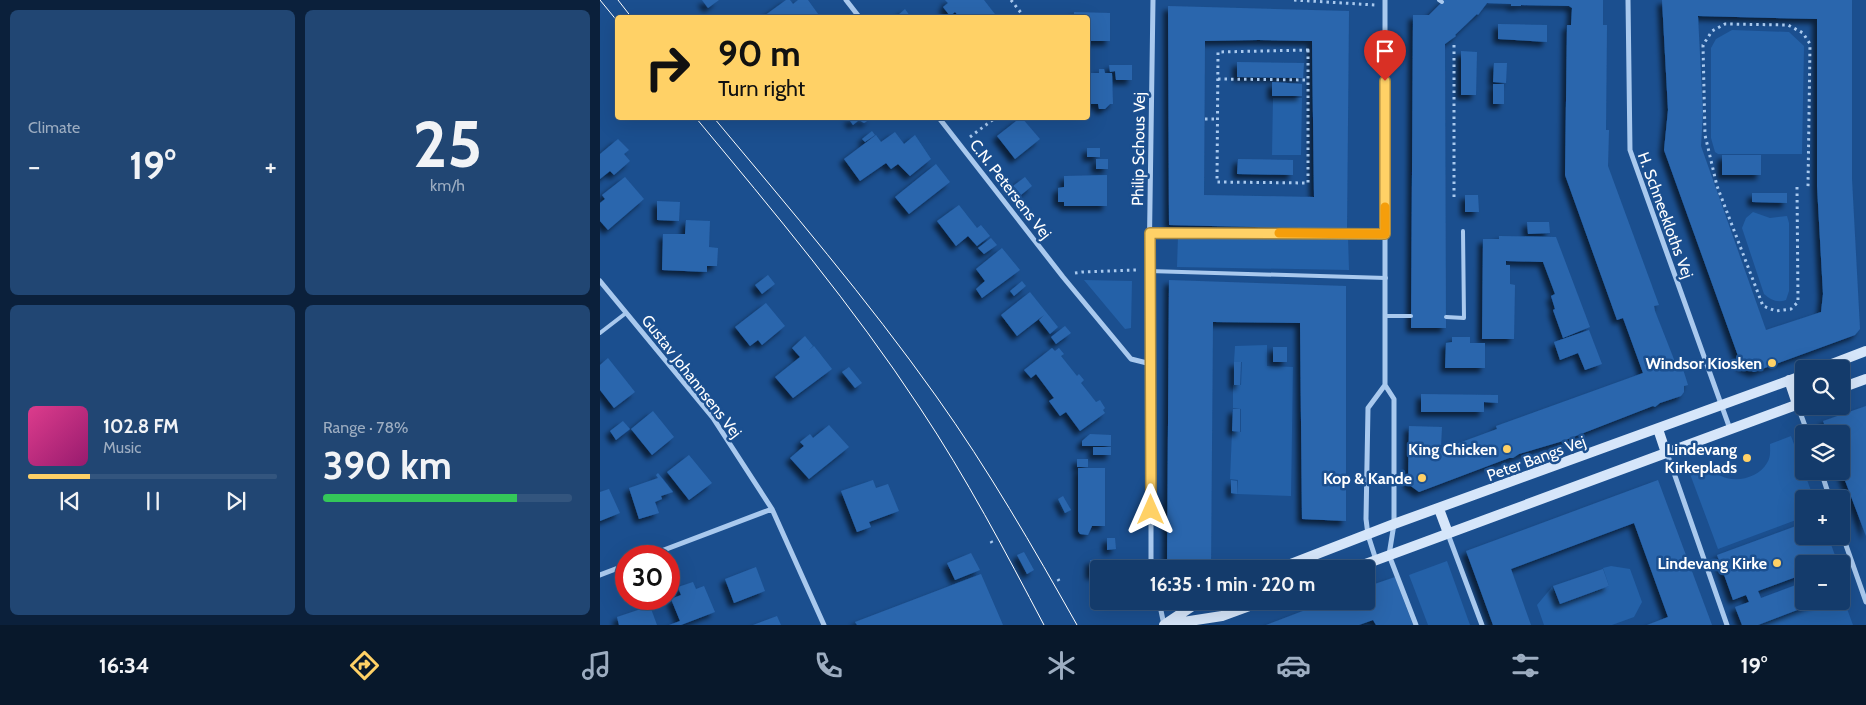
<!DOCTYPE html>
<meta charset="utf-8">
<style>
:root{--surface:#143b6b;--page:#214673;--text:#f1f3f6;--muted:#9dadc1;--line:#33557e;--accent:#ffd166}
body{margin:0;font-family:Cabin,sans-serif;background:var(--page);color:var(--text);height:100vh;display:flex;flex-direction:column;font-size:19px;white-space:nowrap}
*{box-sizing:border-box;margin:0}
p{font-size:16px;color:var(--muted)}
.icon{flex:none;width:28px;height:28px;fill:none;stroke:currentColor;stroke-width:2;stroke-linecap:round;stroke-linejoin:round}
.map{position:relative;flex:1;overflow:hidden}
.drawer{display:flex;flex-direction:column;gap:10px;padding:10px;background:#0b203b;width:600px}
.drawer>*{flex:none}
.hud{position:absolute;left:15px;top:15px;width:475px;height:105px;border-radius:5px;box-shadow:0 5px 20px #0002,0 0 0 1px var(--line);background:#ffd166;color:#111;overflow:hidden}
.buttons{position:absolute;left:1195px;top:360px;display:grid;gap:10px}
.buttons a{display:grid;place-items:center;width:55px;height:55px;border-radius:5px;background:var(--surface);box-shadow:0 5px 20px #0002,0 0 0 1px var(--line);font-size:25px}
.speed{position:absolute;left:15px;top:545px;display:flex;gap:10px;font-size:25px;font-weight:700;text-align:center}
.speed>*{display:grid;place-content:center;width:65px;height:65px;border-radius:50%;background:var(--surface);box-shadow:0 5px 20px #0002,0 0 0 1px var(--line);line-height:1}
.speed .limit{border:8px solid #d22;background:#fff;color:#111}
.pin{position:absolute;display:grid;place-items:center;width:42px;height:42px;color:#fff;margin:-51px -21px;border-radius:50% 50% 50% 0;rotate:-45deg;box-shadow:0 0 5px #0007}
.pin .icon{rotate:45deg}
.me{position:absolute;width:55px;margin:-28px;rotate:0deg;stroke-linejoin:round;filter:drop-shadow(0 0 4px #0008)}
.turn{display:flex;align-items:center;gap:18px;height:105px;padding:0 20px;font-size:22px}
.turn .icon{width:65px;height:65px;stroke-width:2.5}
.turn b{display:block;font-size:35px;line-height:42px}
.big{font-size:38px;font-weight:800;line-height:1.1}
.drawer .card{flex:1;display:flex;flex-direction:column;justify-content:center;gap:8px;min-width:0;padding:0 18px;border-radius:8px;background:var(--page)}
.drawer .dial{align-items:center;gap:0}
.dial b{font-size:65px;line-height:1}
.song{display:flex;align-items:center;gap:15px}
.cover{width:60px;height:60px;border-radius:8px;background:linear-gradient(135deg,hsl(330 70% 55%),hsl(320 70% 35%))}
.played{height:5px;border-radius:2px;background:linear-gradient(90deg,var(--accent) 25%,var(--line) 25%)}
.keys{display:flex;justify-content:space-around;direction:ltr}
.heat{display:flex;justify-content:space-between;align-items:center;font-size:28px;direction:ltr}
.charge{height:8px;border-radius:4px;background:linear-gradient(90deg,#34c759 78%,var(--line) 0)}
.drawer .tiles{flex:1;display:grid;gap:10px;grid-template-columns:repeat(2,1fr)}
.trip{position:absolute;left:490px;top:560px;width:285px;height:50px;border-radius:5px;background:var(--surface);box-shadow:0 5px 20px #0002,0 0 0 1px var(--line);font-weight:800;line-height:50px;text-align:center}
.tab-bar{display:flex;height:80px;justify-content:space-around;align-items:center;background:#08182b;color:var(--muted)}
.tab-bar .icon{width:35px;height:35px}
.tab-bar .on{color:var(--accent)}
.tab-bar b{font-size:22px;color:var(--text)}
main{display:flex;flex:1;min-height:0}
.map>svg:first-child{display:block}
</style>
<main>
<section class="drawer">
<div class="tiles">
<div class="card"><p>Climate</p>
<div class="heat"><a>−</a><b class="big">19°</b><a>+</a></div>
</div>
<div class="card dial"><b>25</b><p>km/h</p></div>
<div class="card">
<div class="song"><i class="cover"></i><div><b>102.8 FM</b><p>Music</p></div></div>
<div class="played"></div>
<div class="keys"><svg class="icon" aria-label="previous" viewBox="0 0 24 24"><path d="M18 5L8 12l10 7zM5 5v14"/></svg><svg class="icon" aria-label="pause" viewBox="0 0 24 24"><path d="M8 5v14M16 5v14"/></svg><svg class="icon" aria-label="next" viewBox="0 0 24 24"><path d="M6 5l10 7-10 7zM19 5v14"/></svg></div>
</div>
<div class="card"><p>Range · 78%</p><b class="big">390 km</b><div class="charge"></div></div>
</div>
</section>
<div class="map">
<svg width="1266" height="625" viewBox="0 0 1266 625">
<defs>
<filter id="shadow"><feDropShadow dx="-4.5" dy="4.5" stdDeviation="2.5" flood-color="#0009"/></filter>
</defs>
<rect width="100%" height="100%" fill="#1b4f8f"/>
<path fill="#2461a8" d="M1132 30 1189 32 1204 46 1202 154H1118L1115 152 1111 138V48L1116 39Z
M673 98H702L701 155H672Z
M1153 212 1170 218 1187 216 1189 223V291L1186 300C1177 303 1171 300 1164 294L1142 228 1146 218Z
M578 236 748 237 749 270 577 267Z
M484 280 532 281 531 328 525 329Z
M667 345V366L693 367 691 496 637 494 638 480 630 479 632 432H641V409L633 408V385H641L642 362H634L635 346Z
M1191 436 1214 499H1204V517L1118 549 1090 474 1110 466C1122 486 1156 482 1167 463 1171 457 1170 451 1170 444Z
M847 561 870 625H828L809 575Z
M1011 566 1030 569 1042 602 1034 617 1012 625H944L937 605 952 587 960 604 1009 586 1003 568Z
M1223 601H1229L1234 610 1246 606 1253 625H1157Z"/>
<path fill="#2a66ad" fill-rule="evenodd" filter="url(#shadow)" d="M102 0H119L108 8Z
M186 0H190L193 4 198 0H208L221 18H165L164 16Z
M345 0H384L398 18H360L355 12 350 16 343 7 348 3Z
M844 0H1003V25H1007L1006 130H1009L1008 166 1059 305 1054 306 1055 311 1077 367 1082 366 1088 385 1084 386V392L1081 396 1060 403 1055 407 1053 406 963 441 919 454 913 458H909L819 492 808 484 809 426 842 427 841 447 845 448 897 429 896 426 1043 373 1023 318 1017 320 965 175 967 25H971L972 8 969 6 921 5V6H911V4L887 3 878 15 877 14 855 35 856 36 845 44 846 328H811L813 15H829Z
M1062 0H1252V179L1260 329 1255 335 1154 372 1142 367 1064 150 1068 110ZM1098 16 1217 19V186L1223 294 1221 312 1166 330 1101 146 1103 113Z
M568 6 749 11 747 229 569 225ZM658 40 712 41 714 197 604 195 605 41Z
M305 9 310 16 295 18Z
M474 12 510 13V41H488V18H474Z
M898 24 947 25V42L898 39Z
M861 51 877 52 876 95H861Z
M637 62 704 63 703 78 637 77Z
M894 63H907L906 83 893 82Z
M509 65H532V80H516L515 71 510 72Z
M499 69H504L505 73H512L513 104H510L505 109H499L498 104H488V73H499Z
M672 82 702 84V96H672Z
M893 84H904V104H893Z
M248 118H272L264 123 259 120 253 125Z
M420 118H422L440 139 415 159 397 136Z
M272 131 275 135 265 142 262 139Z
M295 132 304 144 315 135 331 159 310 176 298 164 291 169 286 163 260 181 244 159 276 135 281 142Z
M18 139 29 150 24 154 30 161 14 175 10 171 0 179V154Z
M487 148H500V157H487Z
M1122 155H1161V175H1122Z
M496 159H508V169H496Z
M638 159 693 160V175L637 174Z
M336 164 350 182 309 214 295 197Z
M507 175V206H464V202H458V188L464 187V176Z
M25 177 44 199 8 230 0 221V203L5 199 2 195Z
M425 177 432 186 421 195 413 186Z
M1152 193H1187V203L1152 202Z
M865 195H878L879 212H865Z
M57 201 80 202 79 221 57 220Z
M359 205 377 228 381 225 390 236 377 246 368 236 356 246 337 221Z
M86 220 110 221 109 247 118 248 117 266H107V272L62 270 63 234H85Z
M927 222H949L950 233 928 234Z
M899 236 956 237 990 327 963 338 953 310 955 309 951 296 955 294 943 262 906 261V265H910V284L915 285 914 339H882L883 239H899Z
M391 238 397 245 384 254 378 248Z
M402 248 420 270 382 298 376 289 385 281 376 269Z
M168 275 175 284 162 294 155 285Z
M569 280 746 286V521L702 519 700 323 613 322 611 569H567Z
M422 281 426 286 414 296 410 291Z
M430 292 458 327 450 334 439 320 444 315 417 336 401 315Z
M166 303 185 326 162 345 158 340 150 346 135 327Z
M465 326 471 333 456 344 451 337Z
M989 330 1002 364 985 370 978 353 960 360 954 342Z
M205 336 213 346 209 350 214 346 232 369 193 398 175 377 200 357 192 348Z
M852 337H870V343H885V368H845L846 343 852 342Z
M673 347H687V362H673Z
M452 348 455 351 459 348 464 354 461 356 477 376 479 374 484 380 481 383 496 402 500 400 505 408 503 410 505 413 480 431 466 412 460 416 449 401 454 398 436 374 431 378 424 370Z
M8 358 35 392 14 408 0 390V365Z
M634 362H641L640 385H634Z
M249 367 262 383 255 388 242 372Z
M821 394 898 395V403L884 402V412H821Z
M1266 406V536L1241 470V434H1228L1223 421Z
M633 409H640V432L632 431Z
M53 411 74 437 52 455 31 429Z
M23 421 30 429 16 440 10 431Z
M229 425 249 447 209 479 190 458 204 446 200 442 210 434 213 438Z
M490 434 511 435V446H482V441Z
M493 447H511V455H493Z
M89 455 112 483 89 500 67 472Z
M477 459H488V467H477Z
M478 468H505V526H492L488 535 480 534 478 531Z
M58 473 73 492 61 496 62 499 55 502 59 513 39 519 29 488 58 478 56 475Z
M273 480 276 488 288 484 299 511 269 522 271 527 257 532 241 491Z
M631 480 637 481V494L631 493Z
M1058 480 1112 625H1047L1068 617 1034 523 911 569 931 625H893L866 551Z
M9 489 20 513 0 521V492Z
M463 496 471 510 465 513 458 499Z
M1204 523V536H1228L1237 561 1231 564H1204V574L1158 591 1161 598 1204 582V601H1221L1158 625H1142L1135 607 1149 602 1146 595 1133 600 1117 555Z
M507 538H515L516 549 507 550Z
M424 552 434 570 427 574 417 555Z
M371 553 380 570 355 580 347 563Z
M509 559V569H499V575H490V560Z
M156 567 165 591 134 603 125 579Z
M1003 569 1009 586 960 604 953 586Z
M1241 569 1249 591 1241 594Z
M381 574 403 625H257L255 622Z
M795 577 813 625H776L773 620 759 625H666L729 601H766V587Z
M93 582 96 589 104 586 115 612 81 625H69L80 621 71 599 81 595 78 587Z
M50 606 57 625H19L17 617Z
M177 616 181 625H153Z"/>
<g fill="none" stroke-linecap="round" stroke-linejoin="round">
<path stroke="#a9c9ee" stroke-width="3" stroke-dasharray="2.5 4" stroke-linecap="butt" d="M411 0 425 18
M694 0 775 5
M854 45V198
M708 50V183L617 182 618 52Z
M618 79 708 80
M605 119H617
M370 137 395 118
M1197 187 1198 302 1191 309 1176 311 1163 306 1117 186 1105 135 1103 45 1112 31 1125 24 1188 25 1203 33 1210 44 1208 187
M475 273 482 272 536 270
M391 541 392 543
M458 579 459 581"/>
<path stroke="#a9c9ee" stroke-width="4" d="M839 0 842 2
M550 233 785 234
M549 271 786 278
M786 316H811
M846 317 864 318 863 231
M0 333 26 313"/>
<path stroke="#a9c9ee" stroke-width="5" d="M246 0 260 18
M785 0V385L794 399V524L789 555 816 625
M1028 0 1030 150 1130 429
M339 118 463 277 531 359 551 364
M0 281 113 418 172 509 224 625
M1197 404 1208 434
M1067 453 1127 625
M1221 471 1230 499
M1241 531 1266 602
M848 534 882 625
M48 556 172 509
M776 560 768 535 766 519 768 408 785 385
M551 569V364L549 271 553 0
M0 575 26 565
M559 601 564 625"/>
<path stroke="#d6e6fa" stroke-width="10" d="M1219 369 1266 351
M1189 380 1197 404
M1241 388 1266 379
M1058 429 1066 453
M839 509 848 533
M678 569 794 524 1204 375
M752 569 1204 402
M567 623 600 601
M564 625 622 616 663 601"/>
<path stroke="#fff" stroke-width="1" d="M0 0 18 22
M18 0 32 18
M96 118C174 212 253 306 320 408 366 477 405 551 444 625
M114 118C190 209 267 299 336 396 388 469 433 547 477 625"/>
</g>
<g fill="none" stroke-linecap="round" stroke-linejoin="round">
<g stroke="#a68842" stroke-width="12">
<path id="route" d="M551 510 550 233 785 234V81"/>
</g>
<use href="#route" stroke="#ffd166" stroke-width="9"/>
<path stroke="#f59e0b" stroke-width="9" d="M679 233 785 234V207"/>
</g>
<g fill="#ffd166" stroke="#1b4f8f" stroke-width="2">
<circle cx="1172" cy="363" r="5"/>
<circle cx="907" cy="449" r="5"/>
<circle cx="1147" cy="458" r="5"/>
<circle cx="822" cy="478" r="5"/>
<circle cx="1177" cy="563" r="5"/>
</g>
<g text-anchor="middle" stroke-width="5" stroke-linejoin="round" paint-order="stroke">
<g font-size="16" fill="#fff" stroke="#1b4f8f">
<text transform="translate(538 149) rotate(-89)" y="6">Philip Schous Vej</text>
<text transform="translate(411 189) rotate(52)" y="6">C.N. Petersens Vej</text>
<text transform="translate(1066 215) rotate(70)" y="6">H. Schneekloths Vej</text>
<text transform="translate(92 376) rotate(52)" y="6">Gustav Johannsens Vej</text>
<text transform="translate(936 458) rotate(-20)" y="6">Peter Bangs Vej</text>
</g>
<g font-size="16" font-weight="bold" fill="#fff" stroke="#1b4f8f" text-anchor="end">
<text x="1162" y="369">Windsor Kiosken</text>
<text x="897" y="455">King Chicken</text>
<text x="1137" y="455">Lindevang<tspan x="1137" dy="18">Kirkeplads</tspan></text>
<text x="812" y="484">Kop &amp; Kande</text>
<text x="1167" y="569">Lindevang Kirke</text>
</g>
</g>
</svg>
<div class="buttons">
<a><svg class="icon" aria-label="search" viewBox="0 0 24 24"><circle cx="10" cy="10" r="6"/><path d="M15 15l6 6"/></svg></a>
<a><svg class="icon" aria-label="layers" viewBox="0 0 24 24"><path d="M12 4l9 5-9 5-9-5zM3 14l9 5 9-5"/></svg></a>
<a>+</a>
<a>−</a>
</div>
<div class="speed"><div class="limit">30</div></div>
<div class="pin" style="left:785px;top:81px;background:#d93025"><svg class="icon" aria-label="arrive" viewBox="0 0 24 24"><path d="M6 21V4h12l-3 4 3 4H6"/></svg></div>
<svg class="me" style="left:551px;top:510px" viewBox="-20 -20 40 40"><path d="M0-17L14 15 0 8-14 15z" fill="#ffd166" stroke="#fff" stroke-width="4"/></svg>
<div class="trip">16:35 · 1 min · 220 m</div>
<div class="hud">
<div class="turn"><svg class="icon" aria-label="right" viewBox="0 0 24 24"><path d="M7 20v-9h11M14 6l5 5-5 5"/></svg><div><b>90 m</b>Turn right</div></div>
</div>
</div>
</main>
<nav class="tab-bar">
<b>16:34</b>
<svg class="icon on" aria-label="directions" viewBox="0 0 24 24"><path d="M12 3l9 9-9 9-9-9zM9 14v-3h6M13 9l2 2-2 2"/></svg>
<svg class="icon" aria-label="music" viewBox="0 0 24 24"><path d="M9 18V5l10-2v13"/><circle cx="6" cy="18" r="3"/><circle cx="16" cy="16" r="3"/></svg>
<svg class="icon" aria-label="phone" viewBox="0 0 24 24"><path d="M5 4h4l2 5-3 2q2 4 5 5l2-3 5 2v4C11 20 4 13 5 4z"/></svg>
<svg class="icon" aria-label="climate" viewBox="0 0 24 24"><path d="M12 3v18M4 7l16 10M4 17L20 7"/></svg>
<svg class="icon" aria-label="car" viewBox="0 0 24 24"><path d="M5 17H2v-5l4-1 3-4h7l3 4 3 1v5h-3M9 17h6M6 11h13"/><circle cx="7" cy="17" r="2"/><circle cx="17" cy="17" r="2"/></svg>
<svg class="icon" aria-label="filters" viewBox="0 0 24 24"><path d="M4 7h16M4 17h16"/><circle cx="9" cy="7" r="2"/><circle cx="15" cy="17" r="2"/></svg>
<b>19°</b>
</nav>
